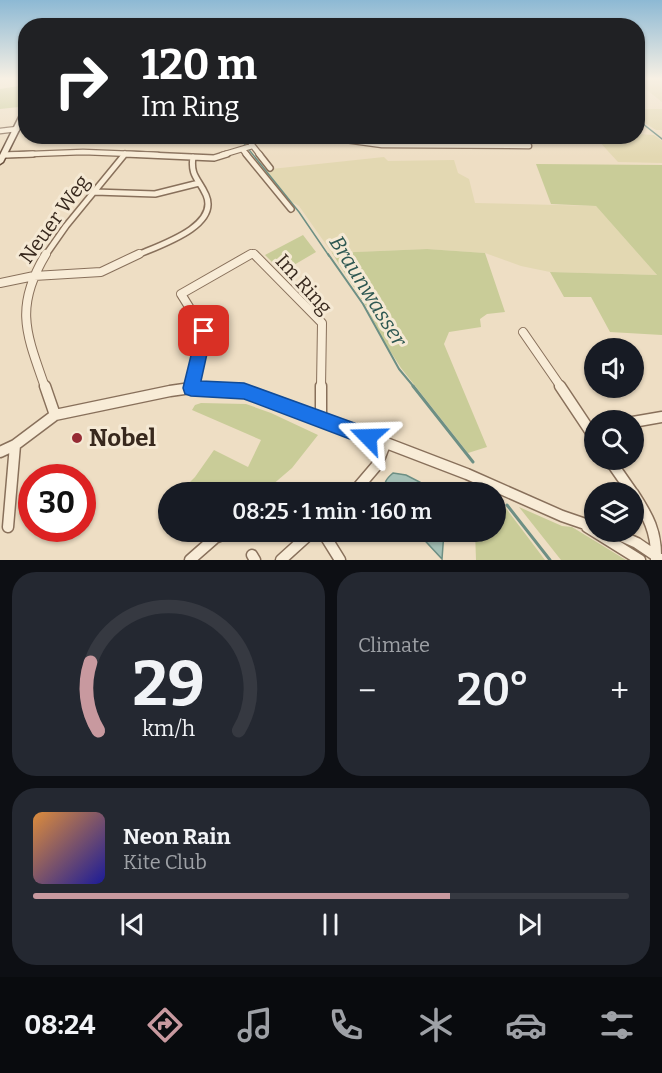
<!DOCTYPE html>
<meta charset="utf-8">
<style>
:root{--surface:#171b24;--page:#242831;--text:#f1f3f6;--muted:#9ea1a6;--line:#363941;--accent:#c8999f}
body{margin:0;font-family:Bitter,serif;background:var(--page);color:var(--text);height:100vh;display:flex;flex-direction:column;font-size:22px;white-space:nowrap}
*{box-sizing:border-box;margin:0}
p{font-size:20px;color:var(--muted)}
.icon{flex:none;width:33px;height:33px;fill:none;stroke:currentColor;stroke-width:2;stroke-linecap:round;stroke-linejoin:round}
.map{position:relative;height:560px;overflow:hidden}
.panel{display:flex;flex-direction:column;gap:12px;padding:12px;background:#0d0f14;flex:1}
.panel>*{flex:none}
.top-card{position:absolute;left:18px;top:18px;width:627px;height:126px;border-radius:24px;box-shadow:0 2px 4px #0004;background:#202124;color:#fff;overflow:hidden}
.tools{position:absolute;left:584px;top:338px;display:grid;gap:12px}
.tools a{display:grid;place-items:center;width:60px;height:60px;border-radius:50%;background:var(--surface);box-shadow:0 2px 4px #0004;font-size:30px}
.speed{position:absolute;left:18px;top:464px;display:flex;gap:12px;font-size:30px;font-weight:700;text-align:center}
.speed>*{display:grid;place-content:center;width:78px;height:78px;border-radius:50%;background:var(--surface);box-shadow:0 2px 4px #0004;line-height:1}
.speed .limit{border:9px solid #d22;background:#fff;color:#111}
.pin{position:absolute;display:grid;place-items:center;width:51px;height:51px;color:#fff;margin:-26px;border-radius:12px;box-shadow:0 3px 9px #0006}
.me{position:absolute;width:66px;margin:-33px;rotate:292deg;stroke-linejoin:round;filter:drop-shadow(0 0 4px #0008)}
.turn{display:flex;align-items:center;gap:21px;height:126px;padding:0 24px;font-size:27px}
.turn .icon{width:78px;height:78px;stroke-width:2.5}
.turn b{display:block;font-size:42px;line-height:51px}
.big{font-size:45px;font-weight:600;line-height:1.1}
.panel .widget{flex:1;display:flex;flex-direction:column;justify-content:center;gap:9px;min-width:0;padding:0 21px;border-radius:24px;background:var(--page)}
.panel .dial{align-items:center;gap:0}
.dial svg{height:156px;overflow:visible;fill:none;stroke:var(--line);stroke-width:7;stroke-linecap:round;text-anchor:middle}
.dial text{fill:var(--text);stroke:none}
.song{display:flex;align-items:center;gap:18px}
.cover{width:72px;height:72px;border-radius:9px;background:linear-gradient(135deg,hsl(30 70% 55%),hsl(240 70% 35%))}
.played{height:6px;border-radius:3px;background:linear-gradient(90deg,var(--accent) 70%,var(--line) 70%)}
.keys{display:flex;justify-content:space-around;direction:ltr}
.heat{display:flex;justify-content:space-between;align-items:center;font-size:33px;direction:ltr}
.panel .tiles{flex:1;display:grid;gap:12px;grid-template-columns:1fr 1fr}
.widget:last-child{grid-column:span 2}
.trip{position:absolute;left:158px;top:482px;width:348px;height:60px;border-radius:30px;background:var(--surface);box-shadow:0 2px 4px #0004;font-weight:600;line-height:60px;text-align:center}
.dock{display:flex;height:96px;justify-content:space-around;align-items:center;background:#090b0e;color:var(--muted)}
.dock .icon{width:42px;height:42px}
.dock .selected{color:var(--accent)}
.dock b{font-size:27px;color:var(--text)}
.map>svg:first-child{display:block}
</style>
<div class="map">
<svg width="662" height="560" viewBox="0 0 662 560">
<rect width="100%" height="100%" fill="#eedec4"/>
<path fill="#e3d8b2" d="M638 78H662V102L638 83Z
M638 109H662V130H656L638 119Z
M638 134 654 135 662 141V163L618 162 596 138 638 136Z
M384 157 388 161 454 160 458 173 469 179 475 203 596 206 657 275 550 272 521 266 485 253 427 249 332 253 299 206 287 199 262 170Z"/>
<path fill="#c9cc98" d="M25 85V94L19 107 0 109V89Z
M536 164 662 165V335L610 332 591 297H564L550 272 657 275 596 206 551 204Z
M303 235 316 252 282 272 265 255Z
M427 249 485 253 505 312 487 314 480 319 481 327 449 332 444 344 487 447 468 453 401 368 385 343 366 306 332 253Z
M201 403 246 404 271 413 318 435 292 468 264 492H196L187 485 195 477 214 450 248 467 261 440 192 410 195 405Z
M495 497 499 499 545 560H476L475 531H495Z
M519 507 562 526 572 527 626 560H561Z"/>
<path fill="#a6c1b7" stroke="#6d8f84" stroke-width="1.5" d="M393 473 406 475 439 492H386C383 483 386 479 393 473Z
M416 531 444 532 442 559Z"/>
<g fill="none" stroke-linecap="round" stroke-linejoin="round">
<path stroke="#6d8f84" stroke-width="1.5" d="M638 120 662 139
M238 136 299 212 329 256"/>
<path stroke="#6d8f84" stroke-width="2" d="M328 254 363 304 399 369 414 387"/>
<path stroke="#6d8f84" stroke-width="3" d="M413 386 473 462
M507 505 550 560"/>
<g stroke="#88705b" stroke-width="7">
<path id="minor-far3" d="M0 131 17 129
M245 136 260 155
M316 136 382 145 529 146
M247 138 276 136
M243 150 247 155
M5 155 83 152 158 155
M222 155 252 146"/>
</g>
<g stroke="#88705b" stroke-width="8">
<path id="minor-far2" d="M125 154 214 158 227 154
M246 154 291 209
M259 154 270 168
M5 155 33 154
M95 192 155 194 199 183
M45 256 66 226 125 154
M135 256C157 246 220 227 206 195 199 179 190 176 193 157
M248 256 253 253 256 256"/>
</g>
<g stroke="#88705b" stroke-width="10">
<path id="minor-far1" d="M254 254 322 323 321 387
M0 283 34 276 101 272 139 254
M523 332 561 387
M45 387C26 333 14 307 46 254
M191 387 204 331 181 294 251 254"/>
</g>
<g stroke="#88705b" stroke-width="13">
<path id="minor" d="M45 386 55 415
M560 386 594 437
M321 418V386
M633 422 662 417
M0 452 15 445 55 415 170 391 191 388 229 389 244 391 321 418 467 474 562 516 594 527
M609 459 632 492
M354 492 377 465 385 444
M633 493C648 516 657 532 656 560
M8 527 15 445
M587 527 640 560
M322 531 340 560
M610 531 637 543 662 560
M252 555 255 560
M190 560 215 538 229 532
M281 560 313 531"/>
</g>
<g stroke="#6a513e" stroke-width="3">
<path id="secondary" d="M26 107V116L3 162 0 164V155L23 109Z"/>
</g>
<use href="#minor-far3" stroke="#f8ecd7" stroke-width="4.5"/>
<use href="#minor-far2" stroke="#f8ecd7" stroke-width="5"/>
<use href="#minor-far1" stroke="#f8ecd7" stroke-width="8"/>
<use href="#minor" stroke="#f8ecd7" stroke-width="10"/>
<use href="#secondary" fill="#f8ecd7" fill-rule="evenodd"/>
</g>
<linearGradient id="sky" x2="0" y2="1"><stop stop-color="#8db9d4"/><stop offset="0.5" stop-color="#f7f0e4"/><stop offset="1" stop-color="#f7f0e4" stop-opacity="0"/></linearGradient>
<rect width="662" height="157" fill="url(#sky)"/>
<path fill="#1a73e8" stroke="#114b97" stroke-width="1.5" d="M204 324 210 326 212 331 201 381 244 383 374 430 377 437 374 443 368 446 244 399 191 396 185 394 183 388 197 331 199 326Z"/>
<circle fill="#962b34" stroke="#f5e9d4" stroke-width="2" cx="77" cy="438" r="6"/>
<g text-anchor="middle" stroke-width="6" stroke-linejoin="round" paint-order="stroke">
<g font-size="20" fill="#38291e" stroke="#f5e9d4">
<text transform="translate(54 219) rotate(-54)" y="7">Neuer Weg</text>
<text transform="translate(304 284) rotate(48)" y="7">Im Ring</text>
</g>
<g font-size="21" font-style="italic" fill="#2e5852" stroke="#f5e9d4">
<text transform="translate(368 291) rotate(58)" y="7">Braunwasser</text>
</g>
<g font-size="24" font-weight="bold" fill="#38291e" stroke="#f5e9d4" text-anchor="start">
<text x="89" y="446">Nobel</text>
</g>
</g>
</svg>
<div class="tools">
<a><svg class="icon" aria-label="sound" viewBox="0 0 24 24"><path d="M4 9h4l5-4v14l-5-4H4zM17 9q2 3 0 6"/></svg></a>
<a><svg class="icon" aria-label="search" viewBox="0 0 24 24"><circle cx="10" cy="10" r="6"/><path d="M15 15l6 6"/></svg></a>
<a><svg class="icon" aria-label="layers" viewBox="0 0 24 24"><path d="M12 4l9 5-9 5-9-5zM3 14l9 5 9-5"/></svg></a>
</div>
<div class="speed"><div class="limit">30</div></div>
<div class="pin" style="left:204px;top:331px;background:#d93025"><svg class="icon" aria-label="arrive" viewBox="0 0 24 24"><path d="M6 21V4h12l-3 4 3 4H6"/></svg></div>
<svg class="me" style="left:368px;top:437px" viewBox="-20 -20 40 40"><path d="M0-17L14 15 0 8-14 15z" fill="#1a73e8" stroke="#fff" stroke-width="4"/></svg>
<div class="trip">08:25 · 1 min · 160 m</div>
<div class="top-card">
<div class="turn"><svg class="icon" aria-label="right" viewBox="0 0 24 24"><path d="M7 20v-9h11M14 6l5 5-5 5"/></svg><div><b>120 m</b>Im Ring</div></div>
</div>
</div>
<section class="panel">
<div class="tiles">
<div class="widget dial"><svg viewBox="0 0 100 80">
<path d="M14 69A42 42 0 1 1 86 69"/>
<path d="M14 69A42 42 0 0 1 10 34" stroke="#c8999f"/>
<text x="50" y="56" font-size="32" font-weight="700">29</text>
<text x="50" y="72" font-size="11">km/h</text>
</svg></div>
<div class="widget"><p>Climate</p>
<div class="heat"><a>−</a><b class="big">20°</b><a>+</a></div>
</div>
<div class="widget">
<div class="song"><i class="cover"></i><div><b>Neon Rain</b><p>Kite Club</p></div></div>
<div class="played"></div>
<div class="keys"><svg class="icon" aria-label="previous" viewBox="0 0 24 24"><path d="M18 5L8 12l10 7zM5 5v14"/></svg><svg class="icon" aria-label="pause" viewBox="0 0 24 24"><path d="M8 5v14M16 5v14"/></svg><svg class="icon" aria-label="next" viewBox="0 0 24 24"><path d="M6 5l10 7-10 7zM19 5v14"/></svg></div>
</div>
</div>
</section>
<nav class="dock">
<b>08:24</b>
<svg class="icon selected" aria-label="directions" viewBox="0 0 24 24"><path d="M12 3l9 9-9 9-9-9zM9 14v-3h6M13 9l2 2-2 2"/></svg>
<svg class="icon" aria-label="music" viewBox="0 0 24 24"><path d="M9 18V5l10-2v13"/><circle cx="6" cy="18" r="3"/><circle cx="16" cy="16" r="3"/></svg>
<svg class="icon" aria-label="phone" viewBox="0 0 24 24"><path d="M5 4h4l2 5-3 2q2 4 5 5l2-3 5 2v4C11 20 4 13 5 4z"/></svg>
<svg class="icon" aria-label="climate" viewBox="0 0 24 24"><path d="M12 3v18M4 7l16 10M4 17L20 7"/></svg>
<svg class="icon" aria-label="car" viewBox="0 0 24 24"><path d="M5 17H2v-5l4-1 3-4h7l3 4 3 1v5h-3M9 17h6M6 11h13"/><circle cx="7" cy="17" r="2"/><circle cx="17" cy="17" r="2"/></svg>
<svg class="icon" aria-label="filters" viewBox="0 0 24 24"><path d="M4 7h16M4 17h16"/><circle cx="9" cy="7" r="2"/><circle cx="15" cy="17" r="2"/></svg>
</nav>
